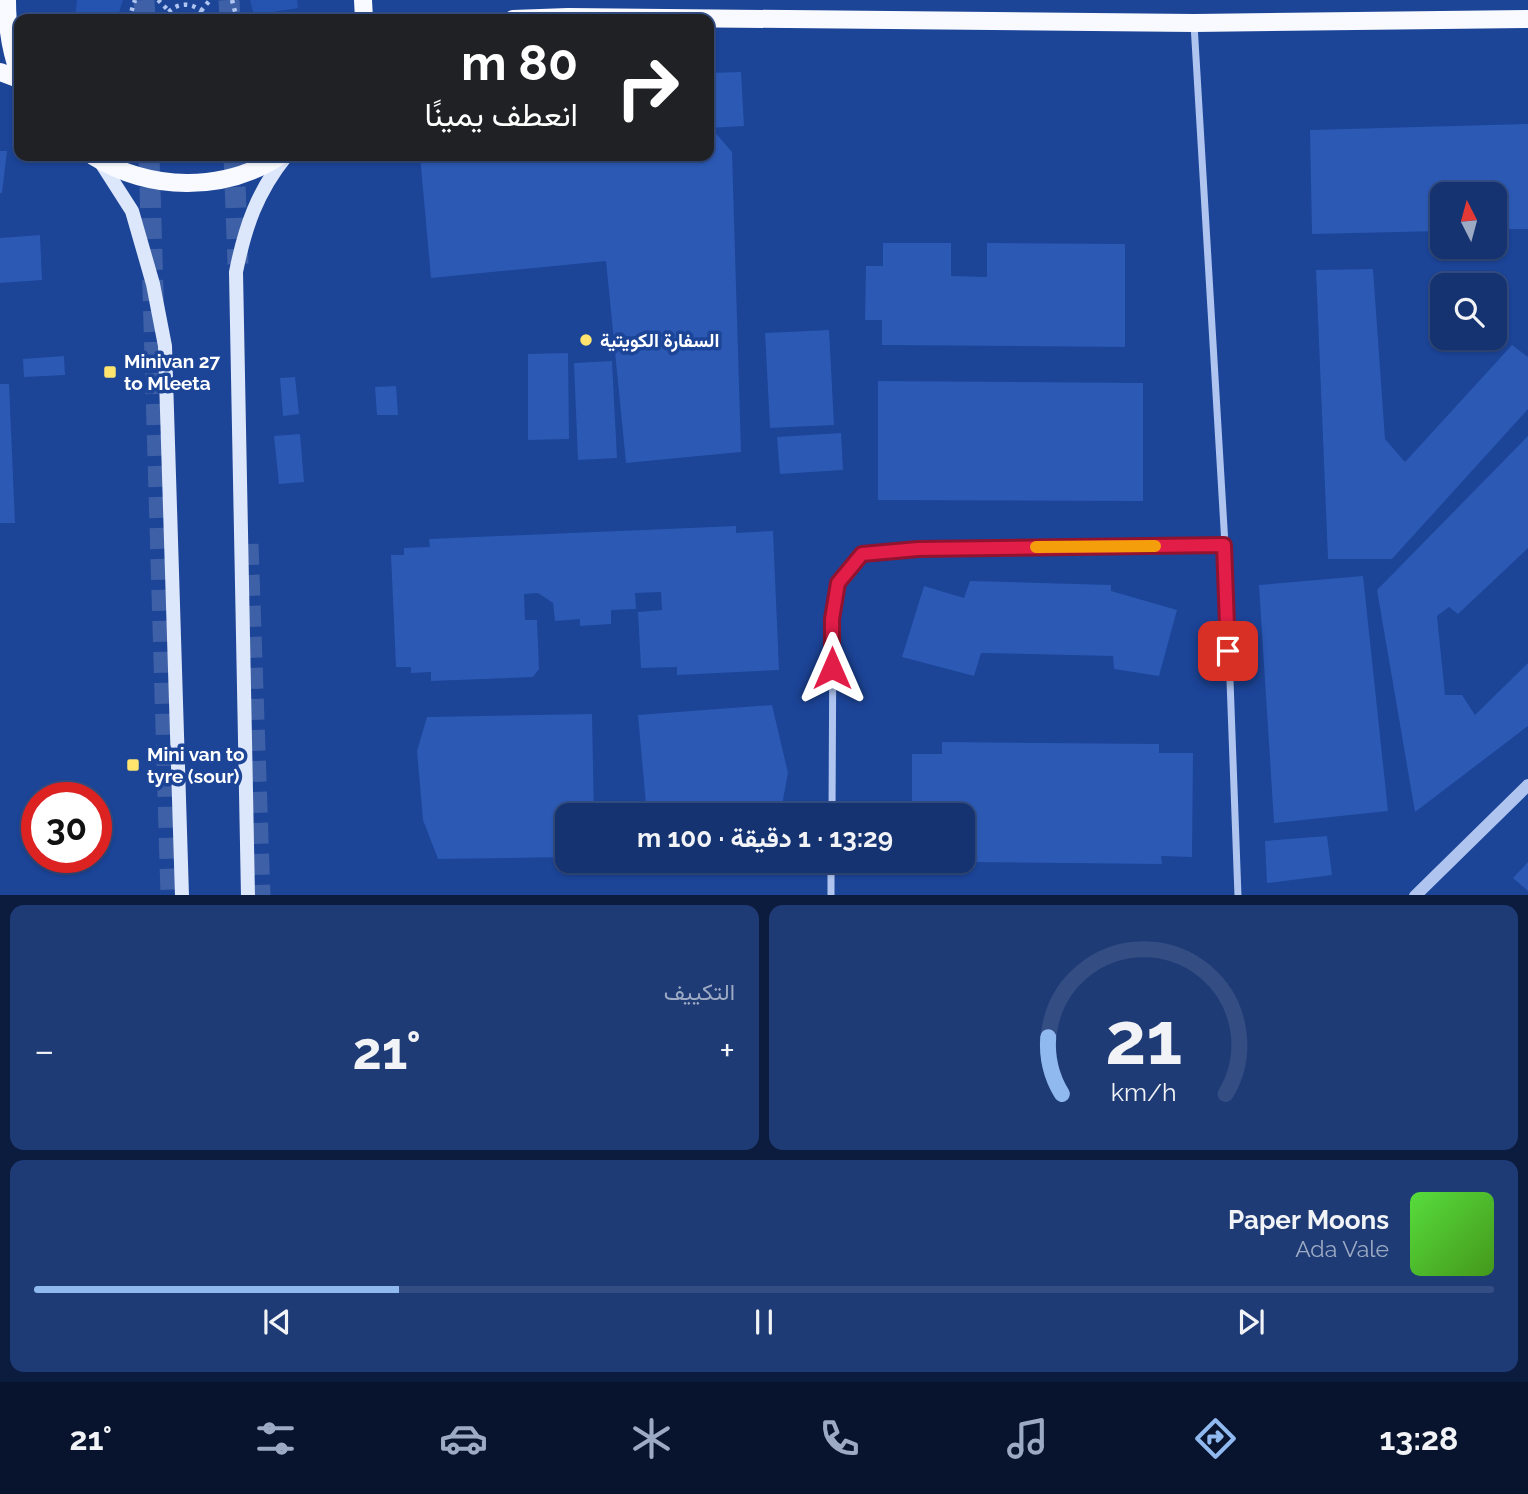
<!DOCTYPE html>
<html lang="ar">
<meta charset="utf-8">
<style>
:root{--surface:#153371;--page:#1e3b76;--text:#f1f3f6;--muted:#9daac3;--line:#344e84;--accent:#90b9f0}
body{margin:0;font-family:Raleway,Vazirmatn,sans-serif;background:var(--page);color:var(--text);direction:rtl;height:100vh;display:flex;flex-direction:column;font-size:26px;white-space:nowrap}
*{box-sizing:border-box;margin:0}
p{font-size:23px;color:var(--muted)}
.icon{flex:none;width:38px;height:38px;fill:none;stroke:currentColor;stroke-width:2;stroke-linecap:round;stroke-linejoin:round}
.map{position:relative;height:895px;overflow:hidden;direction:ltr}
.details{display:flex;flex-direction:column;gap:10px;padding:10px;background:#0c1c3e;flex:1}
.details>*{flex:none}
.hud{position:absolute;left:14px;top:14px;width:700px;height:147px;border-radius:14px;box-shadow:0 2px 5px #0004,0 0 0 2px var(--line);direction:rtl;background:#202124;color:#fff;overflow:hidden}
.needle{width:46px;rotate:354deg}
.controls{position:absolute;left:1430px;top:182px;display:grid;gap:14px}
.controls a{display:grid;place-items:center;width:77px;height:77px;border-radius:14px;background:var(--surface);box-shadow:0 2px 5px #0004,0 0 0 2px var(--line);font-size:35px}
.speed{position:absolute;left:21px;top:782px;display:flex;gap:14px;font-size:35px;font-weight:700;text-align:center}
.speed>*{display:grid;place-content:center;width:91px;height:91px;border-radius:50%;background:var(--surface);box-shadow:0 2px 5px #0004,0 0 0 2px var(--line);line-height:1}
.speed .limit{border:10px solid #d22;background:#fff;color:#111}
.pin{position:absolute;display:grid;place-items:center;width:60px;height:60px;color:#fff;margin:-30px;border-radius:14px;box-shadow:0 4px 10px #0006}
.me{position:absolute;width:77px;margin:-38px;rotate:0deg;stroke-linejoin:round;filter:drop-shadow(0 0 5px #0008)}
.turn{display:flex;align-items:center;gap:24px;height:147px;padding:0 21px;font-size:32px}
.turn .icon{width:91px;height:91px;stroke-width:2.5}
.turn b{display:block;font-size:49px;line-height:60px}
.big{font-size:52px;font-weight:700;line-height:1.1}
.details .card{flex:1;display:flex;flex-direction:column;justify-content:center;gap:10px;min-width:0;padding:0 24px;border-radius:14px;background:var(--page)}
.details .dial{align-items:center;gap:0}
.dial svg{height:182px;overflow:visible;fill:none;stroke:var(--line);stroke-width:7;stroke-linecap:round;text-anchor:middle}
.dial text{fill:var(--text);stroke:none}
.song{display:flex;align-items:center;gap:21px}
.cover{width:84px;height:84px;border-radius:10px;background:linear-gradient(135deg,hsl(110 70% 55%),hsl(100 70% 35%))}
.played{height:7px;border-radius:4px;background:linear-gradient(90deg,var(--accent) 25%,var(--line) 25%)}
.keys{display:flex;justify-content:space-around;direction:ltr}
.heat{display:flex;justify-content:space-between;align-items:center;font-size:38px;direction:ltr}
.details .tiles{flex:1;display:grid;gap:10px;grid-template-columns:1fr 1fr}
.card:last-child{grid-column:span 2}
.trip{position:absolute;left:555px;top:803px;width:420px;height:70px;border-radius:14px;background:var(--surface);box-shadow:0 2px 5px #0004,0 0 0 2px var(--line);font-weight:700;line-height:70px;text-align:center;direction:rtl}
.menu{display:flex;height:112px;justify-content:space-around;align-items:center;background:#08142d;color:var(--muted)}
.menu .icon{width:49px;height:49px}
.menu .selected{color:var(--accent)}
.menu b{font-size:32px;color:var(--text)}
.map>svg:first-child{display:block}
</style>
<div class="map">
<svg width="1528" height="896" viewBox="0 0 1528 896">
<rect width="100%" height="100%" fill="#1c4497"/>
<path fill="#2554b0" d="M77 0H123L117 19H75Z
M250 0H297L298 8 254 15Z"/>
<path fill="#2b59b4" d="M741 72 744 126 709 128V73Z
M1528 124V229H1494V194H1442V231L1312 234 1310 130Z
M709 130H713L732 152 741 452 626 463 606 261 431 278 420 156H709Z
M0 151H7L2 193H0Z
M40 235 42 280 0 283V238Z
M883 243H951V276L987 277V243L1125 244V347L882 345V320H865L866 266H883Z
M1373 269 1385 439 1405 462 1512 345 1528 357V409L1392 559H1328L1316 270Z
M829 330 834 425 770 428 765 333Z
M568 353 569 439 528 440V354Z
M64 356 65 375 24 377 23 359Z
M612 361 617 458 578 460 574 363Z
M295 377 299 414 283 416 280 378Z
M878 381 1143 383V501L878 500Z
M0 384H9L15 523H0Z
M396 386 398 415H377L375 387Z
M841 433 843 470 780 474 777 437Z
M300 434 304 482 279 484 274 436Z
M1528 436V548L1458 614 1449 607 1437 616 1445 695H1462L1475 715 1528 663V726L1415 812 1377 590Z
M736 526V533L773 531 779 670 677 675V667L641 668 638 612 662 610 661 592 635 593 636 609 611 610V624L580 626V619L555 621 553 603 538 593 524 594 525 620H537L539 669 533 677 431 681V672L411 673V667H396L391 555H404V548L430 547 429 539Z
M1363 576 1388 811 1274 823 1259 585Z
M970 581 1111 585V591L1177 610 1159 676 1114 669 1113 656 981 653 974 676 902 657 924 586 964 598Z
M772 705 788 773 780 816H647L638 715Z
M592 714 594 816H567V857L438 859 423 820 417 751 427 717Z
M942 742 1159 744V753H1193L1192 857 1161 856 1162 864 962 862V816H912V754H942Z
M1327 836 1332 875 1267 883 1265 841Z
M1528 862V891L1513 878Z"/>
<g fill="none" stroke-linecap="round" stroke-linejoin="round">
<path stroke="#3e60a7" stroke-width="21" stroke-dasharray="21 10" stroke-linecap="butt" d="M144 0 145 19
M229 0 230 19
M149 156 171 896
M234 156 238 264
M248 544 260 896"/>
<path stroke="#afc5f0" stroke-width="4.5" stroke-dasharray="3.5 5" stroke-linecap="butt" d="M158 0 169 11
M232 0 237 19
M201 11 210 0
M129 19 135 0
M164 19C173 0 197 0 207 19"/>
<path stroke="#afc5f0" stroke-width="7" d="M1194 24 1225 545 1238 896
M832 816 833 619 838 583 862 554 918 549 1225 545
M831 896V861"/>
<path stroke="#afc5f0" stroke-width="12" d="M1415 896 1528 785"/>
<path stroke="#dde7fb" stroke-width="14" d="M100 161 132 211 153 284 165 346 182 896
M248 896 236 272C245 227 257 192 286 156"/>
<path stroke="#f8faff" stroke-width="18" d="M7 0C7 26 10 49 19 73
M363 0 364 19
M513 19 568 17 1194 23 1528 19
M0 72 19 79
M93 156C150 191 223 193 280 156"/>
</g>
<g fill="none" stroke-linecap="round" stroke-linejoin="round">
<g stroke="#92132f" stroke-width="18">
<path id="route" d="M832 668V619L838 583 862 554 918 549 1224 545 1228 651"/>
</g>
<use href="#route" stroke="#e11d48" stroke-width="12"/>
<path stroke="#f59e0b" stroke-width="12" d="M1036 547 1155 546"/>
</g>
<g fill="#ffe56e" stroke="#1c4497" stroke-width="2.5">
<circle cx="586" cy="340" r="7"/>
<rect x="103" y="365" width="14" height="14" rx="3.5"/>
<rect x="126" y="758" width="14" height="14" rx="3.5"/>
</g>
<g text-anchor="middle" stroke-width="7" stroke-linejoin="round" paint-order="stroke">
<g font-size="19" font-weight="bold" fill="#fff" stroke="#1c4497" text-anchor="start">
<text x="600" y="347">السفارة الكويتية</text>
<text x="124" y="368">Minivan 27<tspan x="124" dy="22">to Mleeta</tspan></text>
<text x="147" y="761">Mini van to<tspan x="147" dy="22">tyre (sour)</tspan></text>
</g>
</g>
</svg>
<div class="controls">
<a><svg class="needle" viewBox="-14 -14 28 28"><path d="M0-13l5 13h-10z" fill="#e53935"/><path d="M0 13l5-13h-10z" fill="#9daac3"/></svg></a>
<a><svg class="icon" aria-label="search" viewBox="0 0 24 24"><circle cx="10" cy="10" r="6"/><path d="M15 15l6 6"/></svg></a>
</div>
<div class="speed"><div class="limit">30</div></div>
<div class="pin" style="left:1228px;top:651px;background:#d93025"><svg class="icon" aria-label="arrive" viewBox="0 0 24 24"><path d="M6 21V4h12l-3 4 3 4H6"/></svg></div>
<svg class="me" style="left:832px;top:668px" viewBox="-20 -20 40 40"><path d="M0-17L14 15 0 8-14 15z" fill="#e11d48" stroke="#fff" stroke-width="4"/></svg>
<div class="trip">13:29 · 1 دقيقة · 100 m</div>
<div class="hud">
<div class="turn"><svg class="icon" aria-label="right" viewBox="0 0 24 24"><path d="M7 20v-9h11M14 6l5 5-5 5"/></svg><div><b>80 m</b>انعطف يمينًا</div></div>
</div>
</div>
<section class="details">
<div class="tiles">
<div class="card dial"><svg viewBox="0 0 100 80">
<path d="M14 69A42 42 0 1 1 86 69"/>
<path d="M14 69A42 42 0 0 1 8 44" stroke="#90b9f0"/>
<text x="50" y="56" font-size="32" font-weight="700">21</text>
<text x="50" y="72" font-size="11">km/h</text>
</svg></div>
<div class="card"><p>التكييف</p>
<div class="heat"><a>−</a><b class="big">21°</b><a>+</a></div>
</div>
<div class="card">
<div class="song"><i class="cover"></i><div><b>Paper Moons</b><p>Ada Vale</p></div></div>
<div class="played"></div>
<div class="keys"><svg class="icon" aria-label="previous" viewBox="0 0 24 24"><path d="M18 5L8 12l10 7zM5 5v14"/></svg><svg class="icon" aria-label="pause" viewBox="0 0 24 24"><path d="M8 5v14M16 5v14"/></svg><svg class="icon" aria-label="next" viewBox="0 0 24 24"><path d="M6 5l10 7-10 7zM19 5v14"/></svg></div>
</div>
</div>
</section>
<nav class="menu">
<b>13:28</b>
<svg class="icon selected" aria-label="directions" viewBox="0 0 24 24"><path d="M12 3l9 9-9 9-9-9zM9 14v-3h6M13 9l2 2-2 2"/></svg>
<svg class="icon" aria-label="music" viewBox="0 0 24 24"><path d="M9 18V5l10-2v13"/><circle cx="6" cy="18" r="3"/><circle cx="16" cy="16" r="3"/></svg>
<svg class="icon" aria-label="phone" viewBox="0 0 24 24"><path d="M5 4h4l2 5-3 2q2 4 5 5l2-3 5 2v4C11 20 4 13 5 4z"/></svg>
<svg class="icon" aria-label="climate" viewBox="0 0 24 24"><path d="M12 3v18M4 7l16 10M4 17L20 7"/></svg>
<svg class="icon" aria-label="car" viewBox="0 0 24 24"><path d="M5 17H2v-5l4-1 3-4h7l3 4 3 1v5h-3M9 17h6M6 11h13"/><circle cx="7" cy="17" r="2"/><circle cx="17" cy="17" r="2"/></svg>
<svg class="icon" aria-label="filters" viewBox="0 0 24 24"><path d="M4 7h16M4 17h16"/><circle cx="9" cy="7" r="2"/><circle cx="15" cy="17" r="2"/></svg>
<b>21°</b>
</nav>
